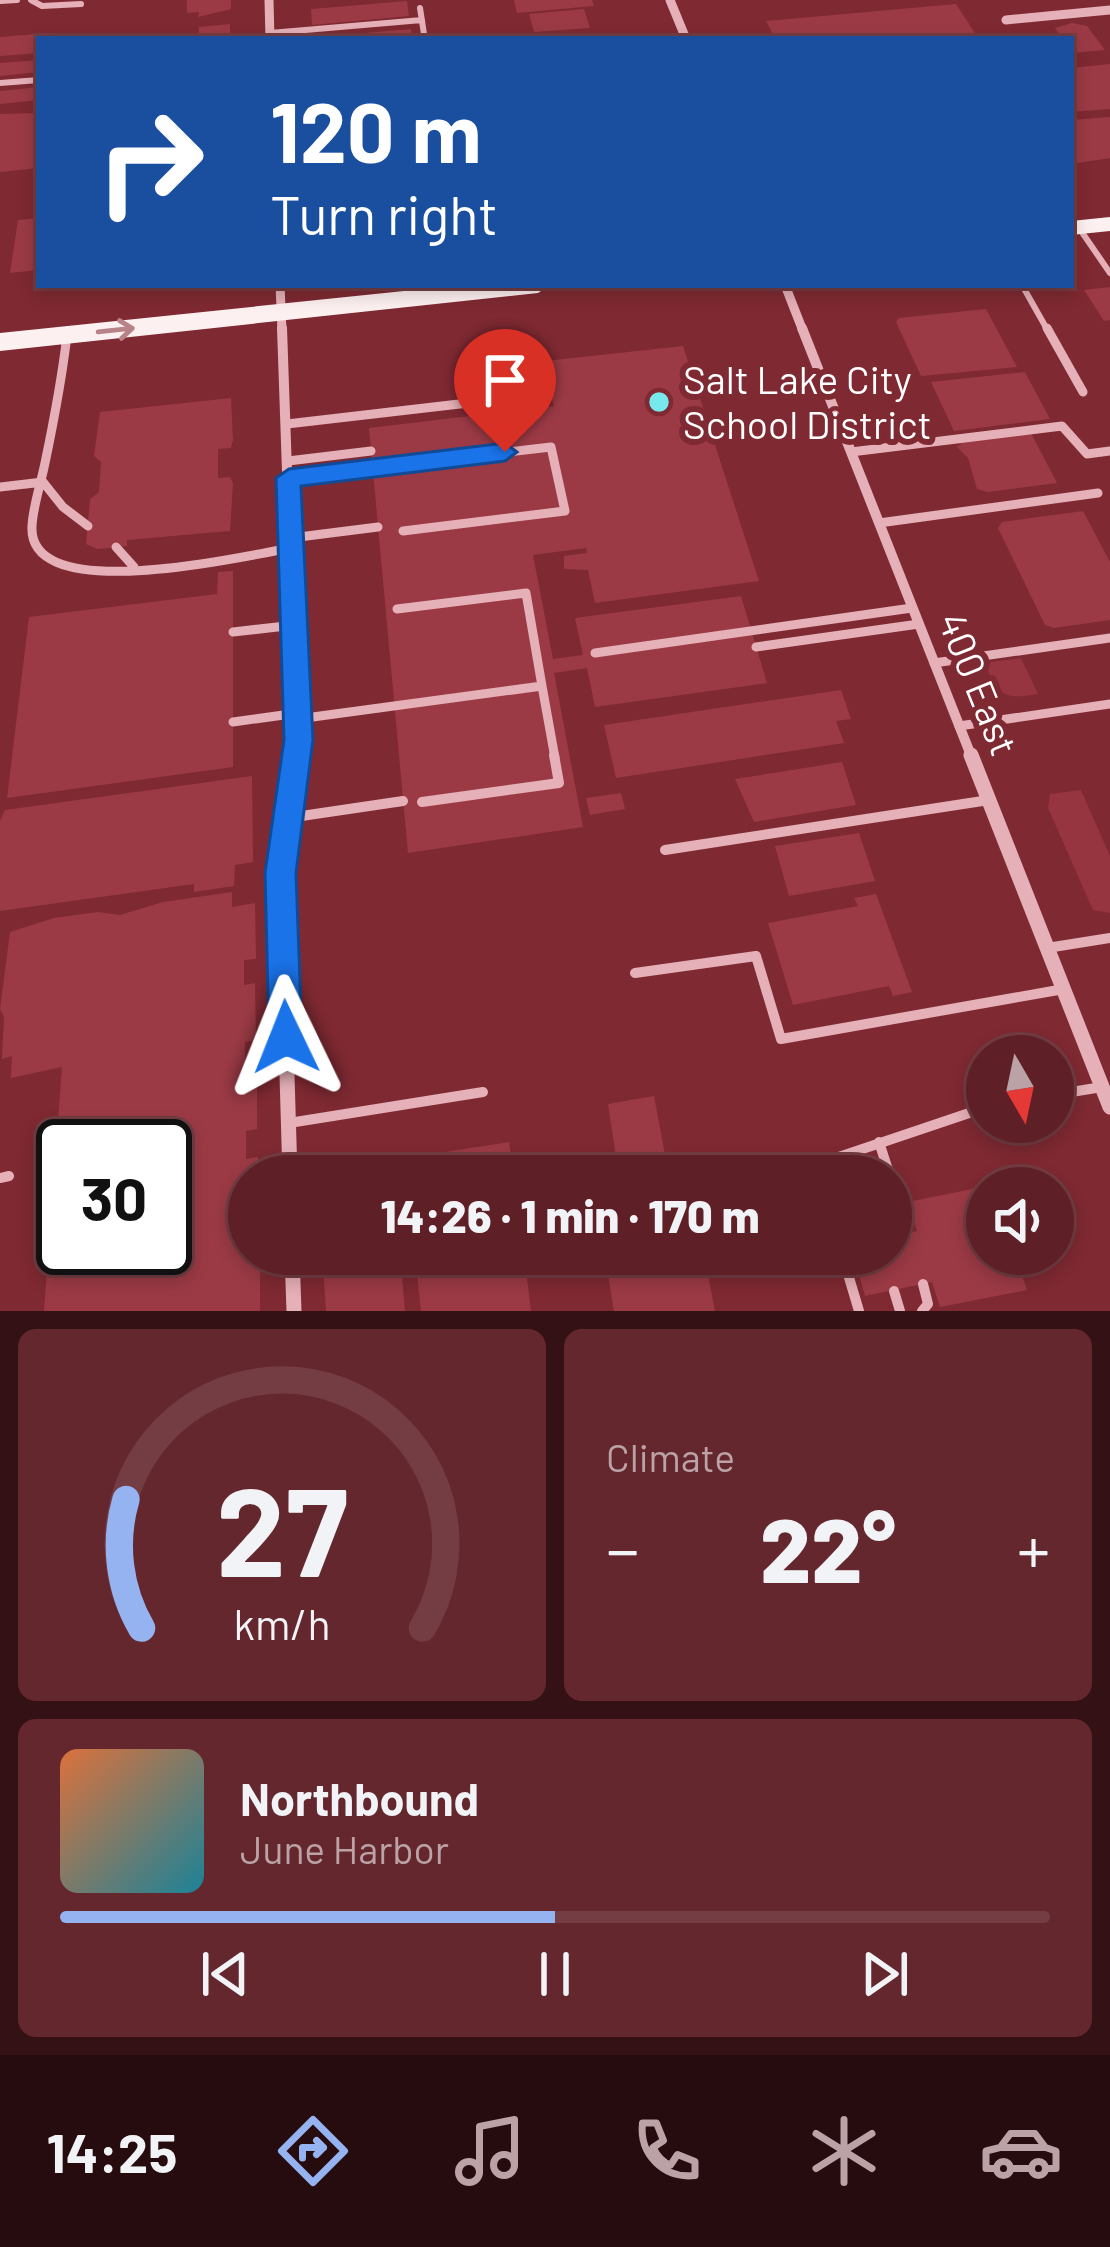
<!DOCTYPE html>
<meta charset="utf-8">
<style>
:root{--surface:#5f1f26;--page:#65272e;--text:#f1f3f6;--muted:#baa2a7;--line:#733d43;--accent:#95b2f1}
body{margin:0;font-family:Barlow,sans-serif;background:var(--page);color:var(--text);height:100vh;display:flex;flex-direction:column;font-size:45px;white-space:nowrap}
*{box-sizing:border-box;margin:0}
p{font-size:39px;color:var(--muted)}
.icon{flex:none;width:66px;height:66px;fill:none;stroke:currentColor;stroke-width:2;stroke-linecap:round;stroke-linejoin:round}
.map{position:relative;height:1311px;overflow:hidden}
.drawer{display:flex;flex-direction:column;gap:18px;padding:18px;background:#341115;flex:1}
.drawer>*{flex:none}
.hud{position:absolute;left:36px;top:36px;width:1038px;height:252px;border-radius:0px;box-shadow:0 6px 18px #0003,0 0 0 3px var(--line);background:#1a4fa0;color:#fff;overflow:hidden}
.needle{width:78px;rotate:171deg}
.tools{position:absolute;left:966px;top:1035px;display:grid;gap:24px}
.tools a{display:grid;place-items:center;width:108px;height:108px;border-radius:50%;background:var(--surface);box-shadow:0 6px 18px #0003,0 0 0 3px var(--line);font-size:60px}
.speed{position:absolute;left:36px;top:1119px;display:flex;gap:24px;font-size:60px;font-weight:700;text-align:center}
.speed>*{display:grid;place-content:center;width:156px;height:156px;border-radius:50%;background:var(--surface);box-shadow:0 6px 18px #0003,0 0 0 3px var(--line);line-height:1}
.speed .limit{border:6px solid #111;border-radius:18px;background:#fff;color:#111}
.pin{position:absolute;display:grid;place-items:center;width:102px;height:102px;color:#fff;margin:-123px -51px;border-radius:50% 50% 50% 0;rotate:-45deg;box-shadow:0 0 12px #0007}
.pin .icon{rotate:45deg}
.me{position:absolute;width:132px;margin:-66px;rotate:358deg;stroke-linejoin:round;filter:drop-shadow(0 0 9px #0008)}
.turn{display:flex;align-items:center;gap:42px;height:252px;padding:0 36px;font-size:54px}
.turn .icon{width:156px;height:156px;stroke-width:2.5}
.turn b{display:block;font-size:84px;line-height:102px}
.big{font-size:90px;font-weight:800;line-height:1.1}
.drawer .card{flex:1;display:flex;flex-direction:column;justify-content:center;gap:18px;min-width:0;padding:0 42px;border-radius:18px;background:var(--page)}
.drawer .dial{align-items:center;gap:0}
.dial svg{height:312px;overflow:visible;fill:none;stroke:var(--line);stroke-width:7;stroke-linecap:round;text-anchor:middle}
.dial text{fill:var(--text);stroke:none}
.song{display:flex;align-items:center;gap:36px}
.cover{width:144px;height:144px;border-radius:18px;background:linear-gradient(135deg,hsl(20 70% 55%),hsl(190 70% 35%))}
.played{height:12px;border-radius:6px;background:linear-gradient(90deg,var(--accent) 50%,var(--line) 50%)}
.keys{display:flex;justify-content:space-around;direction:ltr}
.heat{display:flex;justify-content:space-between;align-items:center;font-size:66px;direction:ltr}
.drawer .tiles{flex:1;display:grid;gap:18px;grid-template-columns:1fr 1fr}
.card:last-child{grid-column:span 2}
.trip{position:absolute;left:228px;top:1155px;width:684px;height:120px;border-radius:60px;background:var(--surface);box-shadow:0 6px 18px #0003,0 0 0 3px var(--line);font-weight:800;line-height:120px;text-align:center}
.menu{display:flex;height:192px;justify-content:space-around;align-items:center;background:#260c0f;color:var(--muted)}
.menu .icon{width:84px;height:84px}
.menu .on{color:var(--accent)}
.menu b{font-size:54px;color:var(--text)}
.map>svg:first-child{display:block}
</style>
<div class="map">
<svg width="1110" height="1311" viewBox="0 0 1110 1311">
<rect width="100%" height="100%" fill="#7f2932"/>
<path fill="#963440" d="M1021 658 1038 694C1007 699 1000 698 987 669L991 662Z
M1081 790 1110 856V913L1093 910 1048 808 1050 794Z"/>
<path fill="#9b3a45" fill-rule="evenodd" d="M187 0H231V9L198 17 199 12 187 13Z
M514 0H592L594 6 517 13Z
M407 1 409 16 312 25 311 9Z
M956 4 979 39H775L766 21Z
M584 9 590 28 534 32 529 14Z
M1072 23 1087 26 1105 50 1072 53 1071 39H1063L1055 28Z
M230 24V38L198 39 199 27Z
M411 29 412 39H328V36Z
M49 33 48 39H39V53L0 56V37Z
M39 60V72L0 76V63Z
M1110 64V109L1071 112V68Z
M39 87V100L0 104V91Z
M39 113V168L0 172V114Z
M1110 117V158L1071 164V120Z
M39 218V270L10 273 18 220Z
M1110 287V320L1104 321 1084 290Z
M986 309 1017 367 921 376 896 322 899 318Z
M683 346 759 581 595 603 588 570 564 569V556L587 553 586 548 533 555 553 659 583 655 575 618 741 596 767 683 595 707 587 668 554 673 583 827 408 853 369 428 554 406 552 400H530L527 391 551 386 545 361Z
M1025 372 1050 419 954 431 931 382Z
M231 398 233 440 231 448 218 449V478L230 477 233 483 230 531 127 540V546L97 549 86 544 90 499 99 492 101 462 94 456 100 412Z
M1031 433 1057 483 988 492 977 489 968 458 957 447 963 442Z
M1083 511 1110 562V620L1054 628 1045 625 998 528 1002 522Z
M233 571V767L7 798 29 617 217 594 218 572Z
M841 690 851 719 836 721 844 743 616 778 604 725Z
M842 762 856 805 754 822 735 779Z
M252 776 253 862 235 865 234 886 194 892V884L0 911V821L5 810Z
M621 793 625 809 590 815 586 798Z
M859 833 875 881 789 896 775 846Z
M232 892V907L255 903 256 959 244 960V985L255 983 256 1041 245 1042V1069L257 1067V1129L246 1131V1159L258 1157V1176H249L247 1245 260 1271V1311H44L62 1067 11 1078 12 1056 2 1059 4 1017 0 1009 10 932 54 918 98 912 120 915 163 902ZM63 1146H165V1248H63Z
M876 894 912 992 893 996 889 986 793 1005 768 923 858 906 854 898Z
M654 1096 669 1176H619L608 1104Z
M509 1142 514 1176H408L407 1158Z
M987 1186V1254H1015L1027 1290 940 1307 932 1282 865 1296 853 1254H891V1236L917 1231 908 1202Z
M383 1254H400L405 1311H326L323 1265Z
M415 1254H524L531 1311H421Z
M620 1254H704L715 1311H614L607 1269 623 1266Z"/>
<g fill="none" stroke-linecap="round" stroke-linejoin="round">
<path stroke="#e5b0b7" stroke-width="6" d="M31 0 42 6 81 4
M0 1 17 0
M420 8 424 34
M270 33 422 20
M0 83 39 80
M1079 228 1110 273
M1022 285 1048 331"/>
<path stroke="#e5b0b7" stroke-width="9" d="M1047 328 1083 392
M67 335C62 378 54 420 45 463 41 483 33 506 32 526 27 608 246 555 292 548
M287 424 511 398
M851 452 1062 426 1087 454 1110 451
M288 461 371 451
M289 478 551 447 565 511 403 531
M0 487 43 482 63 507 88 526
M879 523 1098 493
M291 538 378 527
M116 547 134 567
M233 632 295 625
M756 647 919 624
M595 653 912 608
M934 663 1110 638
M542 686 555 758
M298 719 542 686 526 593 397 609
M233 722 298 713
M959 726 1110 704"/>
<path stroke="#e5b0b7" stroke-width="10" d="M422 802 559 783 554 755
M288 818 403 801
M665 850 989 800
M1047 948 1110 938
M635 973 756 956 781 1039 1064 989
M1053 1095 1102 1087
M289 1123 483 1092
M879 1142 890 1176
M854 1153 860 1176
M818 1176 815 1165 987 1107
M0 1178 9 1176
M891 1181 907 1233
M842 1254 859 1311
M894 1291 900 1311
M922 1311 928 1304 923 1284"/>
<path stroke="#e5b0b7" stroke-width="9" d="M269 0 270 39
M670 0 686 39
M1006 20 1110 10
M280 285 282 331
M785 285 803 331"/>
<path stroke="#e5b0b7" stroke-width="10" d="M282 328 297 758
M802 328 972 758"/>
<path stroke="#e5b0b7" stroke-width="15" d="M971 755 1110 1107
M290 1176 281 873 297 755
M292 1254 294 1311"/>
<path fill="#fdf0f1" fill-rule="evenodd" d="M1110 217V231L1071 235V221Z
M462 285H550L538 293 0 351V333Z"/>
</g>
<defs><path id="oneway-shaft" d="M-6 0H5M1.5-3L5.5 0L1.5 3" fill="none" stroke-width="1.6" stroke-linecap="round" stroke-linejoin="round" transform="scale(3)"/></defs>
<use stroke="#b88388" href="#oneway-shaft" transform="translate(116 330) rotate(-6)"/>
<path fill="#1a73e8" stroke="#114b97" stroke-width="3" d="M505 443 517 452 505 461 301 486 313 740 296 873 302 1037 297 1049 286 1053 274 1049 269 1037 265 873 284 740 276 478 289 469Z"/>
<circle fill="#77e8ec" stroke="#7f2932" stroke-width="4.5" cx="659" cy="402" r="12"/>
<g text-anchor="middle" stroke-width="12" stroke-linejoin="round" paint-order="stroke">
<g font-size="39" fill="#fff" stroke="#7f2932" text-anchor="start">
<text x="683" y="394">Salt Lake City<tspan x="683" dy="45">School District</tspan></text>
</g>
<g font-size="39" fill="#fff" stroke="#7f2932">
<text transform="translate(978 684) rotate(68)" y="14">400 East</text>
</g>
</g>
</svg>
<div class="tools">
<a><svg class="needle" viewBox="-14 -14 28 28"><path d="M0-13l5 13h-10z" fill="#e53935"/><path d="M0 13l5-13h-10z" fill="#baa2a7"/></svg></a>
<a><svg class="icon" aria-label="sound" viewBox="0 0 24 24"><path d="M4 9h4l5-4v14l-5-4H4zM17 9q2 3 0 6"/></svg></a>
</div>
<div class="speed"><div class="limit">30</div></div>
<div class="pin" style="left:505px;top:452px;background:#d93025"><svg class="icon" aria-label="arrive" viewBox="0 0 24 24"><path d="M6 21V4h12l-3 4 3 4H6"/></svg></div>
<svg class="me" style="left:286px;top:1037px" viewBox="-20 -20 40 40"><path d="M0-17L14 15 0 8-14 15z" fill="#1a73e8" stroke="#fff" stroke-width="4"/></svg>
<div class="trip">14:26 · 1 min · 170 m</div>
<div class="hud">
<div class="turn"><svg class="icon" aria-label="right" viewBox="0 0 24 24"><path d="M7 20v-9h11M14 6l5 5-5 5"/></svg><div><b>120 m</b>Turn right</div></div>
</div>
</div>
<section class="drawer">
<div class="tiles">
<div class="card dial"><svg viewBox="0 0 100 80">
<path d="M14 69A42 42 0 1 1 86 69"/>
<path d="M14 69A42 42 0 0 1 10 36" stroke="#95b2f1"/>
<text x="50" y="56" font-size="32" font-weight="700">27</text>
<text x="50" y="72" font-size="11">km/h</text>
</svg></div>
<div class="card"><p>Climate</p>
<div class="heat"><a>−</a><b class="big">22°</b><a>+</a></div>
</div>
<div class="card">
<div class="song"><i class="cover"></i><div><b>Northbound</b><p>June Harbor</p></div></div>
<div class="played"></div>
<div class="keys"><svg class="icon" aria-label="previous" viewBox="0 0 24 24"><path d="M18 5L8 12l10 7zM5 5v14"/></svg><svg class="icon" aria-label="pause" viewBox="0 0 24 24"><path d="M8 5v14M16 5v14"/></svg><svg class="icon" aria-label="next" viewBox="0 0 24 24"><path d="M6 5l10 7-10 7zM19 5v14"/></svg></div>
</div>
</div>
</section>
<nav class="menu">
<b>14:25</b>
<svg class="icon on" aria-label="directions" viewBox="0 0 24 24"><path d="M12 3l9 9-9 9-9-9zM9 14v-3h6M13 9l2 2-2 2"/></svg>
<svg class="icon" aria-label="music" viewBox="0 0 24 24"><path d="M9 18V5l10-2v13"/><circle cx="6" cy="18" r="3"/><circle cx="16" cy="16" r="3"/></svg>
<svg class="icon" aria-label="phone" viewBox="0 0 24 24"><path d="M5 4h4l2 5-3 2q2 4 5 5l2-3 5 2v4C11 20 4 13 5 4z"/></svg>
<svg class="icon" aria-label="climate" viewBox="0 0 24 24"><path d="M12 3v18M4 7l16 10M4 17L20 7"/></svg>
<svg class="icon" aria-label="car" viewBox="0 0 24 24"><path d="M5 17H2v-5l4-1 3-4h7l3 4 3 1v5h-3M9 17h6M6 11h13"/><circle cx="7" cy="17" r="2"/><circle cx="17" cy="17" r="2"/></svg>
</nav>
